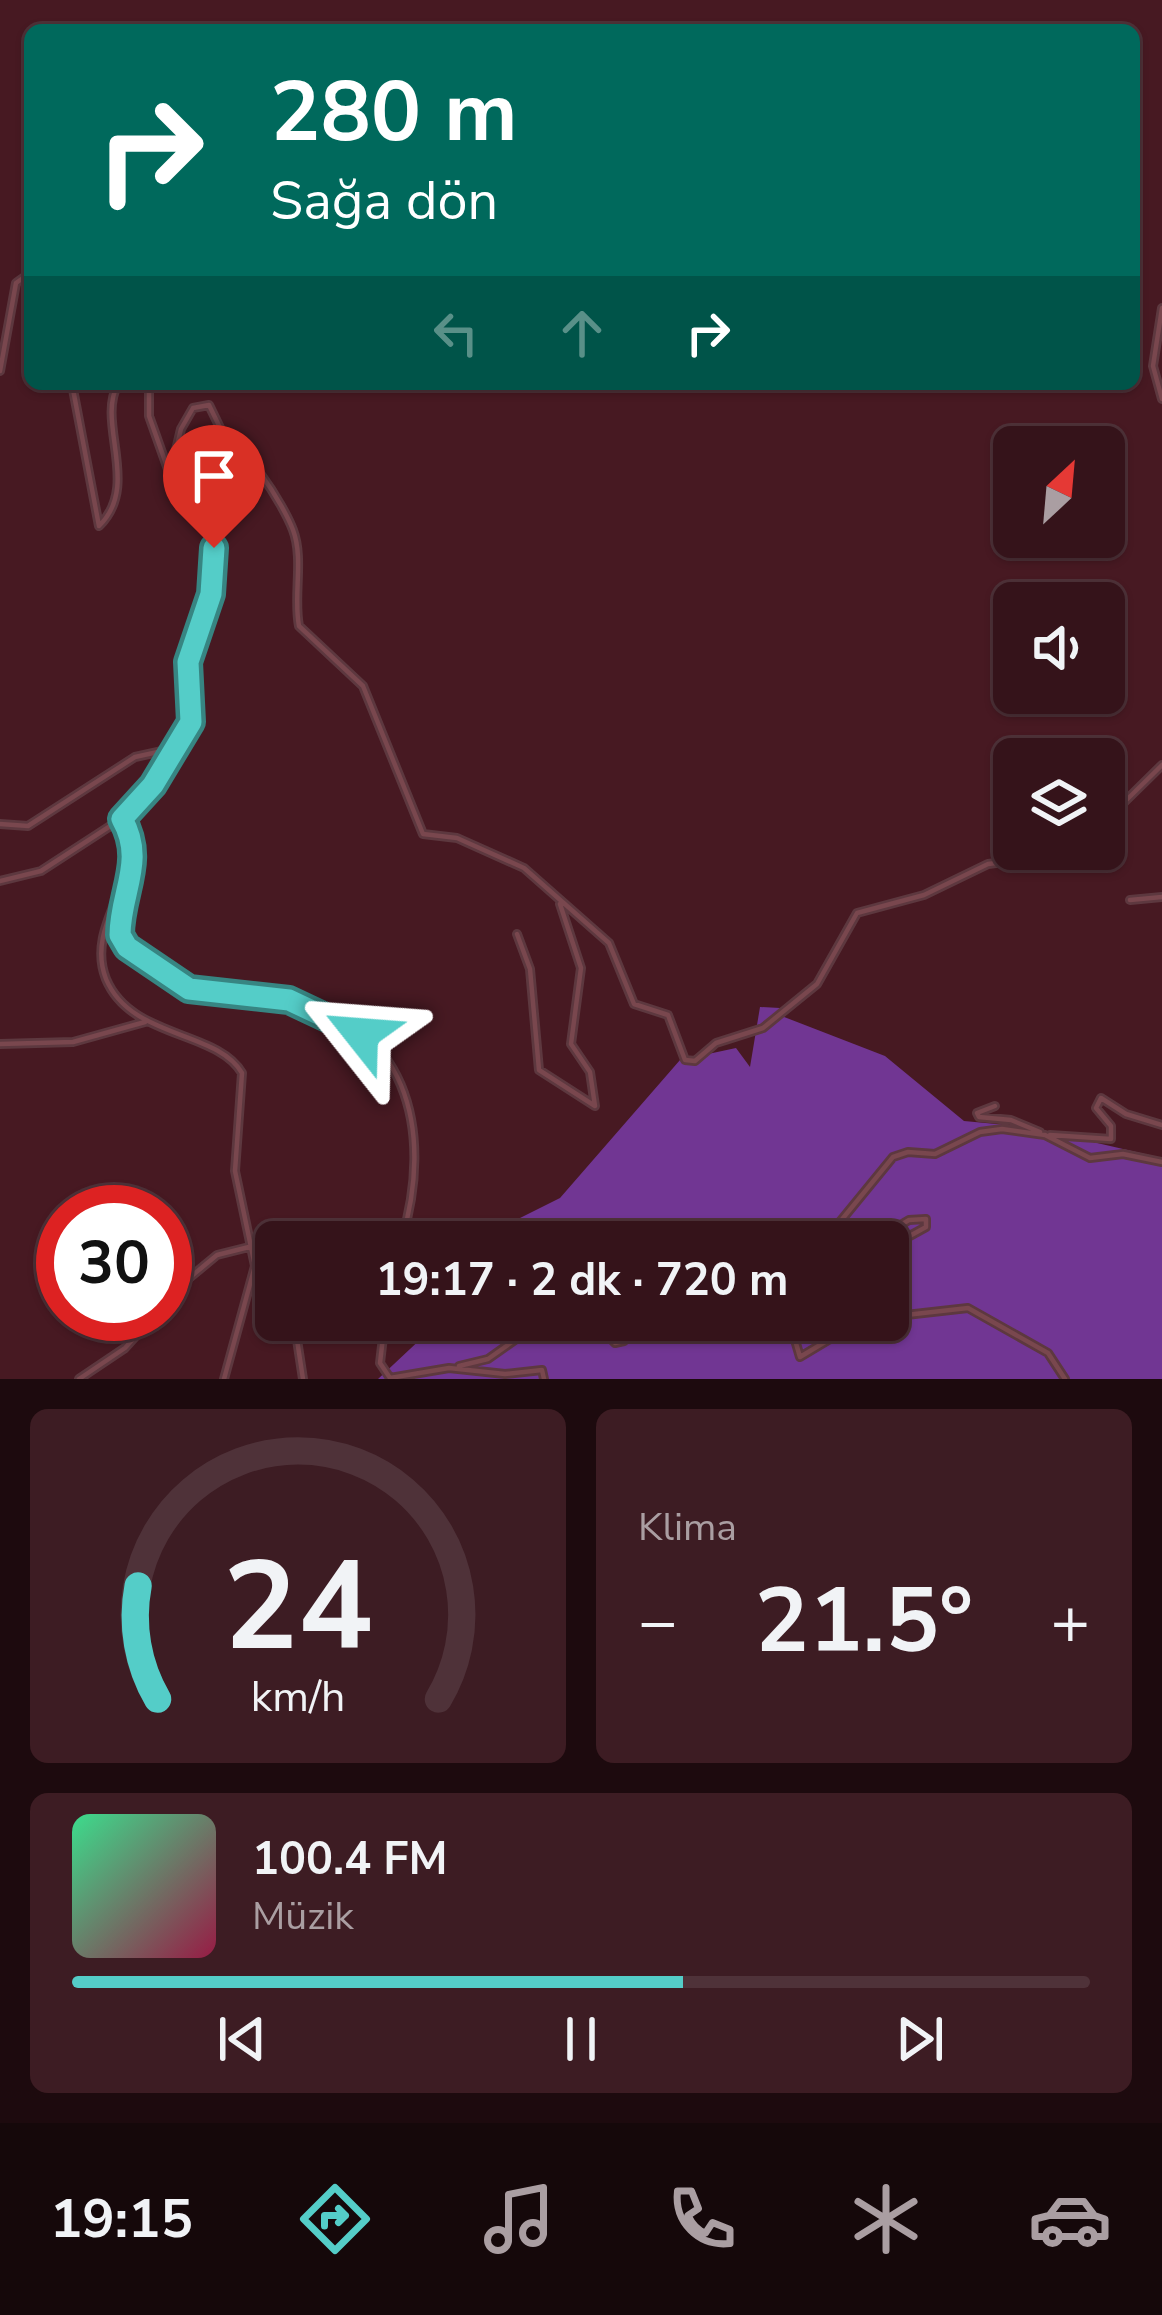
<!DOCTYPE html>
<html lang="tr">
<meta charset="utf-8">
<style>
:root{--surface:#35131a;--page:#3d1c23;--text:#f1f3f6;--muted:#aa9ea2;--line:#4f3239;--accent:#54cdc8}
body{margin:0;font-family:"Nunito Sans",sans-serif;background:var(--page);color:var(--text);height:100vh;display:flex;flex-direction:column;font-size:45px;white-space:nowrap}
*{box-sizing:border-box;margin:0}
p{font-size:39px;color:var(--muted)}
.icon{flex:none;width:66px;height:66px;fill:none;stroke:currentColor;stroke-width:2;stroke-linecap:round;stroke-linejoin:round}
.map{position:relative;height:1379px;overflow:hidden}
.sheet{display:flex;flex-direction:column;gap:30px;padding:30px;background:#1d0a0e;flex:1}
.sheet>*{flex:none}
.banner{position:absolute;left:24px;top:24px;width:1116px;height:366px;border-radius:18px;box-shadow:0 3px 9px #0004,0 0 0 3px var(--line);background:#00695c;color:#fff;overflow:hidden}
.needle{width:78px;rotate:26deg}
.buttons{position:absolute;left:993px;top:426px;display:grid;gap:24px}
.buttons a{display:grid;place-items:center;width:132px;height:132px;border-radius:18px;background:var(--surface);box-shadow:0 3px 9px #0004,0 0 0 3px var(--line);font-size:60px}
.speed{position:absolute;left:36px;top:1185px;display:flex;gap:24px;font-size:60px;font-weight:700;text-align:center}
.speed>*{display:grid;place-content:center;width:156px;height:156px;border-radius:50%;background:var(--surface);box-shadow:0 3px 9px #0004,0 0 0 3px var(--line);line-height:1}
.speed .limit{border:18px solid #d22;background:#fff;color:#111}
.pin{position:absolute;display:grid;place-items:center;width:102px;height:102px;color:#fff;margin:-123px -51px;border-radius:50% 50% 50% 0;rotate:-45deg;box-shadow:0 0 12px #0007}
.pin .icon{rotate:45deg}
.me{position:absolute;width:132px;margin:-66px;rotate:298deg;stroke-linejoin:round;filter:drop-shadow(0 0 9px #0008)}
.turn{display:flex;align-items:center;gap:42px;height:252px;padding:0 48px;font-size:54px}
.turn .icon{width:156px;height:156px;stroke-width:2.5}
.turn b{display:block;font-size:84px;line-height:102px}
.lanes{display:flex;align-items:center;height:114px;padding:0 48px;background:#0003;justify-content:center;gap:60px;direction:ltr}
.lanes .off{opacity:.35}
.big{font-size:90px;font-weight:700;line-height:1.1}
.sheet .widget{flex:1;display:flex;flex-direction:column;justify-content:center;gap:18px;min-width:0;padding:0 42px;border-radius:18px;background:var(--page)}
.sheet .dial{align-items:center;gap:0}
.dial svg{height:312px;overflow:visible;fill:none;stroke:var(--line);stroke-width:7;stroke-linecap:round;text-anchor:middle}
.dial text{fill:var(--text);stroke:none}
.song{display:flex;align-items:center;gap:36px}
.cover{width:144px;height:144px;border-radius:18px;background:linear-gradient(135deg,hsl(150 70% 55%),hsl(340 70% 35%))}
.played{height:12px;border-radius:6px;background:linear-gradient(90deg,var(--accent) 60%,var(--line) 60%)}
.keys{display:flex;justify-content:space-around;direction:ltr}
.heat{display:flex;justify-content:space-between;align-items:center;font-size:66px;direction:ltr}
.sheet .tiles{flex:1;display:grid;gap:30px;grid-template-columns:1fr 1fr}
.widget:last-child{grid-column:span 2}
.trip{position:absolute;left:255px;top:1221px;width:654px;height:120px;border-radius:18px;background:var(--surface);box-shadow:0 3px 9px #0004,0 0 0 3px var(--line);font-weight:700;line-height:120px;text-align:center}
.dock{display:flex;height:192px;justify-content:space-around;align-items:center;background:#15080a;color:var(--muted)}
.dock .icon{width:84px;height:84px}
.dock .selected{color:var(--accent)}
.dock b{font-size:54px;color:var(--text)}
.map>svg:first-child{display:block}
</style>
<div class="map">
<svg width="1162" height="1379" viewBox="0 0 1162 1379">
<rect width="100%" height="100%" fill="#471922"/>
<path fill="#713693" d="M760 1007 780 1008 779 1015 885 1056 964 1121 1028 1127 1162 1158V1379H378L426 1334 429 1320H888V1242H494L516 1228 520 1218 560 1198 680 1060 736 1048 750 1067Z"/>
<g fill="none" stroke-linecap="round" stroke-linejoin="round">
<g stroke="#5d383f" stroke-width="10">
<path id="street" d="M1162 308 1153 366 1162 399
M0 371 16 283 30 273
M72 384 99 526C141 485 96 423 118 384
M149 384V416L170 475 181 429 193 408 209 405 224 436
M1104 822 1162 765
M0 824 28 826 135 757 176 748
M134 859C134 883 113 919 122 939 126 951 140 954 150 962 200 1001 220 988 277 997 408 1017 435 1130 401 1242
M0 881 41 871 121 819
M1130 900 1162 897
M517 934 530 969 539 1070 595 1106 590 1072 571 1044 581 968 560 904
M0 1044 73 1042 145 1022
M995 1106 977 1113 979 1117 1011 1120 1040 1132
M1050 1135 1111 1139V1126L1096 1108 1101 1098 1126 1114 1162 1125
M807 1242 830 1234 893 1157 908 1152 935 1154 980 1132 1002 1129 1045 1135 1090 1158 1123 1154 1162 1162
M872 1242 909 1220 926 1219V1227L906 1238 888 1263
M165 1298 217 1255 253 1246 276 1263
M888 1317 968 1308 1048 1353 1065 1379
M294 1320 303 1379
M385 1320 380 1363 390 1378 449 1368 505 1374 542 1370 544 1379
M593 1320 615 1343 624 1341 633 1320
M718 1320 734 1328 743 1320
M817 1320 795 1340 800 1357 845 1330 877 1320
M459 1366 488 1359 543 1320
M79 1379 125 1348 156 1314
M224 1379 255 1266 235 1171 242 1073C217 1030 131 1039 106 979 83 921 152 874 122 819L153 785 191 721 188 662 211 594 216 440C243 437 284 506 293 530 304 559 293 596 299 626L363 686 423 834 457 838 524 868 609 943 634 1004 668 1015 685 1060 695 1061 716 1043 763 1028 817 984 857 913 924 895 988 864 1028 859 1042 849"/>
</g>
<use href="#street" stroke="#79474e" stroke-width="4.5"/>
</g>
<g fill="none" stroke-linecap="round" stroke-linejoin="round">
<g stroke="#378582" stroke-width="30">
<path id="route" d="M214 548 211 594 188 662 191 722 153 785 122 819C146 861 120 892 120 935L127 947 189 989 289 1000 361 1034"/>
</g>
<use href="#route" stroke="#54cdc8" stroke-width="21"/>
</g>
</svg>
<div class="buttons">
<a><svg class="needle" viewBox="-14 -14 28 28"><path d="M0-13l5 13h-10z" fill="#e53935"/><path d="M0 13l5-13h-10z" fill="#aa9ea2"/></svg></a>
<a><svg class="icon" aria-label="sound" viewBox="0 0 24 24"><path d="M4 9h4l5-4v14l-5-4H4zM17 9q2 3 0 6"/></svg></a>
<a><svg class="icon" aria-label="layers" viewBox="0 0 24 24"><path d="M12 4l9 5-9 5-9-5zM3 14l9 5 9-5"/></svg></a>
</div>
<div class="speed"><div class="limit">30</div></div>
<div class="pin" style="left:214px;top:548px;background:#d93025"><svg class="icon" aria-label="arrive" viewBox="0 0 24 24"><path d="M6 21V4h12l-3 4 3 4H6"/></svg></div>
<svg class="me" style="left:361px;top:1034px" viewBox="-20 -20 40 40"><path d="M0-17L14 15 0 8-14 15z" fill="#54cdc8" stroke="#fff" stroke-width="4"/></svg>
<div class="trip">19:17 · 2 dk · 720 m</div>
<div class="banner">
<div class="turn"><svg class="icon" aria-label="right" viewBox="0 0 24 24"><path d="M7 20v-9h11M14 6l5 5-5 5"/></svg><div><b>280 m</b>Sağa dön</div></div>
<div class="lanes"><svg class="icon off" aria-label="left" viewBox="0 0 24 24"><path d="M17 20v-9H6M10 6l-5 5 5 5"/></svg><svg class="icon off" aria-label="ahead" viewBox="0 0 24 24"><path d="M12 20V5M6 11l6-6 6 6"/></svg><svg class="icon" aria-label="right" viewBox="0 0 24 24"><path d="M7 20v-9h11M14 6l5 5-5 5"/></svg></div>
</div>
</div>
<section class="sheet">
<div class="tiles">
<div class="widget dial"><svg viewBox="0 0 100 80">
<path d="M14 69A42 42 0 1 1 86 69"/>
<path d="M14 69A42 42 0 0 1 9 40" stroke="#54cdc8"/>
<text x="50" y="56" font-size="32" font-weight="700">24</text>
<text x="50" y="72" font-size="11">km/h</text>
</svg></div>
<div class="widget"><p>Klima</p>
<div class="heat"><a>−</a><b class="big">21.5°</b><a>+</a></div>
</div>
<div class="widget">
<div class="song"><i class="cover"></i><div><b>100.4 FM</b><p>Müzik</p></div></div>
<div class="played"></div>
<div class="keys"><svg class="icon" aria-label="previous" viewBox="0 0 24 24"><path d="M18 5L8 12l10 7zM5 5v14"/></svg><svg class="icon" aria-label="pause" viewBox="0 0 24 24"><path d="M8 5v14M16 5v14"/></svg><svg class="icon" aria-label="next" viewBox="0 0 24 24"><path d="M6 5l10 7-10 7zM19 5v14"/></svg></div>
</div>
</div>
</section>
<nav class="dock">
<b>19:15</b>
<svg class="icon selected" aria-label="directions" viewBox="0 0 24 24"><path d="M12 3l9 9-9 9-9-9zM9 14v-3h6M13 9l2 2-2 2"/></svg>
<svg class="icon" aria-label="music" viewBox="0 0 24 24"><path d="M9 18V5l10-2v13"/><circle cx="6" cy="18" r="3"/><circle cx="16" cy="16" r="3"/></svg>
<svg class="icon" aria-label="phone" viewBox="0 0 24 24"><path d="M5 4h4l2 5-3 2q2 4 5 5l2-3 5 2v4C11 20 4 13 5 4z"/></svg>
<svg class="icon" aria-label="climate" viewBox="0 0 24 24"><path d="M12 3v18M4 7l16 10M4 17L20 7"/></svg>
<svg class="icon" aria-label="car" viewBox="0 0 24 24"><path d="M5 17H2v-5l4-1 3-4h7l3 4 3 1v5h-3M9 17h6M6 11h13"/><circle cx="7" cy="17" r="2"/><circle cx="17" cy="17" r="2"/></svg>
</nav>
